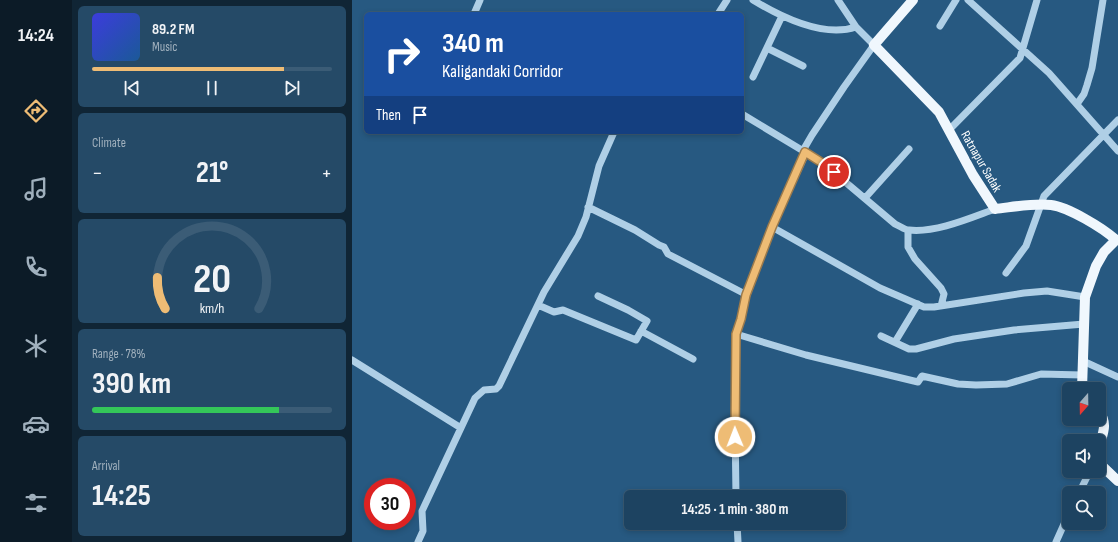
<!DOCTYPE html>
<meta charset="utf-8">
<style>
:root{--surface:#1d4361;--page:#254a67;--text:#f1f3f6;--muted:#a0b0bd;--line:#3b5c76;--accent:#eebc75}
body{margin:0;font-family:"Sofia Sans Condensed",sans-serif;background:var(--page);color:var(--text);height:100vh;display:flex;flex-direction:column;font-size:15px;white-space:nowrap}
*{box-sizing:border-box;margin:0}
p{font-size:13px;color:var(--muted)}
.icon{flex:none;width:22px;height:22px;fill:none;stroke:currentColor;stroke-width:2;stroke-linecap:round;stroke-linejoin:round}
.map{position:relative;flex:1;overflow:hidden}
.details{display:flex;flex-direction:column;gap:6px;padding:6px;background:#102535;width:280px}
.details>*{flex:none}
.top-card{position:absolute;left:12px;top:12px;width:380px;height:122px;border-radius:6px;box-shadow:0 2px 6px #0003,0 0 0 1px var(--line);background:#1a4fa0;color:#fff;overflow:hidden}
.needle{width:26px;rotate:200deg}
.buttons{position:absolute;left:710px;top:382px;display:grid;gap:8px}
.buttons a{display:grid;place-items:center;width:44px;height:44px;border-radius:6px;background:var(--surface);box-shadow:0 2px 6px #0003,0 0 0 1px var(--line);font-size:20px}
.speed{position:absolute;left:12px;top:478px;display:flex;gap:8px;font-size:20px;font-weight:700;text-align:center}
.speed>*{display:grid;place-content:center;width:52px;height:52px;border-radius:50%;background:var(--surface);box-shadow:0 2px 6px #0003,0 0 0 1px var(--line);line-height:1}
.speed .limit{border:6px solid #d22;background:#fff;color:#111}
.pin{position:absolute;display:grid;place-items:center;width:34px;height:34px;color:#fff;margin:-17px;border:2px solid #fff;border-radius:50%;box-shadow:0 1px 4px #0007}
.me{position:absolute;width:44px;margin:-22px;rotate:359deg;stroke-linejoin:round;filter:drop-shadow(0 0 3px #0008)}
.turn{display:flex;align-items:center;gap:14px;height:84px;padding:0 12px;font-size:18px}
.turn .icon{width:52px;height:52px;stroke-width:2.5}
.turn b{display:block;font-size:28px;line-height:34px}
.then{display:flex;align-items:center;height:38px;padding:0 12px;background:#0003;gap:8px;font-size:15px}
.big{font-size:30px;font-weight:700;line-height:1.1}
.details .widget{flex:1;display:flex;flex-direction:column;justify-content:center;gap:6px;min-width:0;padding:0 14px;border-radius:6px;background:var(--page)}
.details .dial{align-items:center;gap:0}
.dial svg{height:104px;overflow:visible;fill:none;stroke:var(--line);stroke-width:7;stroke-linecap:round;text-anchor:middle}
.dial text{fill:var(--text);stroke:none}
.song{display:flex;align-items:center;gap:12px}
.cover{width:48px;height:48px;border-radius:6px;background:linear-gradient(135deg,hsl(240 70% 55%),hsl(210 70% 35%))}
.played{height:4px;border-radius:2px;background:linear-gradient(90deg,var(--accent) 80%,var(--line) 80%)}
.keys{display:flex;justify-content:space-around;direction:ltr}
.heat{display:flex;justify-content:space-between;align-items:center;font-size:22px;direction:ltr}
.charge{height:6px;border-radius:3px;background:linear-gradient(90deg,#34c759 78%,var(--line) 0)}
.trip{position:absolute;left:272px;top:490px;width:222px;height:40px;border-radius:6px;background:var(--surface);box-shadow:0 2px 6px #0003,0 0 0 1px var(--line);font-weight:700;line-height:40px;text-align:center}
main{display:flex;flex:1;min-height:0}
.tabs{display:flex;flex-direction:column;width:72px;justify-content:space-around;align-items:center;background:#0c1b27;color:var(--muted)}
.tabs .icon{width:28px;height:28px}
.tabs .active{color:var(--accent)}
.tabs b{font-size:18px;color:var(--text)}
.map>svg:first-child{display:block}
</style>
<main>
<nav class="tabs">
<b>14:24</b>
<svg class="icon active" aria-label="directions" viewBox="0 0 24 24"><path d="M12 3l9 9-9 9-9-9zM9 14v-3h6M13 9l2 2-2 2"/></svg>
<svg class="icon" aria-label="music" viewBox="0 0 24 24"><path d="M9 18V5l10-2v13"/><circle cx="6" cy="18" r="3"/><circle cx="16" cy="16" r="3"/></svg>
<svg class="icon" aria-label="phone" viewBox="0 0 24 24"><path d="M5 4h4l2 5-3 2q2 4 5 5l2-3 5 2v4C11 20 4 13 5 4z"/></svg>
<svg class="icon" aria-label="climate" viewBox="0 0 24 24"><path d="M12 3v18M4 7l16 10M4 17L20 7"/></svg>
<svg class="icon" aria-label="car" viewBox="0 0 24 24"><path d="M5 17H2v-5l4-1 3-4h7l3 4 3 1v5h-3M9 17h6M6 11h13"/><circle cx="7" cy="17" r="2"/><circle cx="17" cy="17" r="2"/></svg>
<svg class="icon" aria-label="filters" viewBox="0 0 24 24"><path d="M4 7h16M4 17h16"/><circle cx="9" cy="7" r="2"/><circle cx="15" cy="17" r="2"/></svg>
</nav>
<section class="details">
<div class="widget">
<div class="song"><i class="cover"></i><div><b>89.2 FM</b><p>Music</p></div></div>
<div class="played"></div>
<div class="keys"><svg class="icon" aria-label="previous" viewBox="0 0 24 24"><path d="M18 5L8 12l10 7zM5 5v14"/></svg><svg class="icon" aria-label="pause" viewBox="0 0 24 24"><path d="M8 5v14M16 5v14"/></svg><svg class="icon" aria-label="next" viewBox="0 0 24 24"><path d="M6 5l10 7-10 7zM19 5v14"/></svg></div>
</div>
<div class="widget"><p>Climate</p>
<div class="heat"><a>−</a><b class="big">21°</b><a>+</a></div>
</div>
<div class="widget dial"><svg viewBox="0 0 100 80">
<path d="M14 69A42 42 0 1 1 86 69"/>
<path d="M14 69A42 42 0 0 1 8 45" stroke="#eebc75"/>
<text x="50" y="56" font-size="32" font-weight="700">20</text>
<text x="50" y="72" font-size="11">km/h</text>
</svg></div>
<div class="widget"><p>Range · 78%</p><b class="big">390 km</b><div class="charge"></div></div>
<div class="widget"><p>Arrival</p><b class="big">14:25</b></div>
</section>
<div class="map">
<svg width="766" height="542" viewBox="0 0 766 542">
<rect width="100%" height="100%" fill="#275981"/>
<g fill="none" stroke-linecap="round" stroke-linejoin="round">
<path stroke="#afcfe6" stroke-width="7" d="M401 0C429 17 471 38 504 27
M486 0 504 27 522 45 492 87 460 135 453 147V152L459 155 472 164 543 224C548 226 553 230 557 230 584 233 618 218 643 209
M616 0 697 73 766 151
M122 14 128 0
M366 14 375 0
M588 26 604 0
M415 48 451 66
M401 77 430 16
M725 104 732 94 735 85 740 68 751 0
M597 130 668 58 685 0
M513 198 557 149
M236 207 283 230 307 245 312 247 316 254 395 295
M420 227 528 288 572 307H582L672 293 695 291 733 297
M556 231V247L563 259 589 288 592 294 589 306
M654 273 674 246 692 196 766 120
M186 305 202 312 211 310 284 340 295 321 276 310 246 296
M289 331 341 359
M384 334 454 355 566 382 570 376 606 384 624 385 655 384 689 374 730 375
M529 336 557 349H564L602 339 662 330 732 324
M543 342 566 304
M0 360 109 428
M731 361 766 377
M727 493 738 471
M384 497 383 422 384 334 389 319 395 295 420 227 453 155V152L390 114
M385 523 386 542
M66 542 71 531 70 511 123 398 132 390 144 389 147 386 192 292 226 236 234 217 247 166 262 132
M704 542 717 513"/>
<path stroke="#f0f7fd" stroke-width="10" d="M561 0 522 45 587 112 621 175 643 209C661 207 681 203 699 205 716 207 751 228 764 240L752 252 744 266 733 297 730 389
M747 411C756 424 751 433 747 447
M747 459 750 466 766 481"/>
</g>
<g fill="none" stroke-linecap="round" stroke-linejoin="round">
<g stroke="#9b7a4c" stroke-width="10">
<path id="route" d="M383 437 384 334 389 319 394 295 420 227 453 152 472 164 482 172"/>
</g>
<use href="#route" stroke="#eebc75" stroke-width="7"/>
</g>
<g text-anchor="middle" stroke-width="4" stroke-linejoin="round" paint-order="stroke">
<g font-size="13" fill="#fff" stroke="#275981">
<text transform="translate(630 161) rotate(60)" y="5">Ratnapur Sadak</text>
</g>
</g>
</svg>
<div class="buttons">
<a><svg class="needle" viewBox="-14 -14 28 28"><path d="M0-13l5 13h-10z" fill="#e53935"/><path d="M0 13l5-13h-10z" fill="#a0b0bd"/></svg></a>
<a><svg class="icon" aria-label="sound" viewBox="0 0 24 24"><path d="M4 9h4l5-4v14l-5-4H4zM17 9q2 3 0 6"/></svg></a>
<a><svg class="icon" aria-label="search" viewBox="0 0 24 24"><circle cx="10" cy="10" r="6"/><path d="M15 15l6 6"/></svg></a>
</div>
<div class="speed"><div class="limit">30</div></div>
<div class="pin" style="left:482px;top:172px;background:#d93025"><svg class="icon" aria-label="arrive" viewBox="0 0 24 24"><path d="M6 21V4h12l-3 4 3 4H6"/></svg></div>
<svg class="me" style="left:383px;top:437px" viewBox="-20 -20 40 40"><circle r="17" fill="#eebc75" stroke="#fff" stroke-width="3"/><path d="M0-11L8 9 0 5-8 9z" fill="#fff"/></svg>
<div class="trip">14:25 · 1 min · 380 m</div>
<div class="top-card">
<div class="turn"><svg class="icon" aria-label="right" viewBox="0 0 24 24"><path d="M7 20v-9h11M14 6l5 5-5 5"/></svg><div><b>340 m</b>Kaligandaki Corridor</div></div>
<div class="then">Then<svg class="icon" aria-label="arrive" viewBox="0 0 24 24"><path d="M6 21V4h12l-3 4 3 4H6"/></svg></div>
</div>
</div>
</main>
